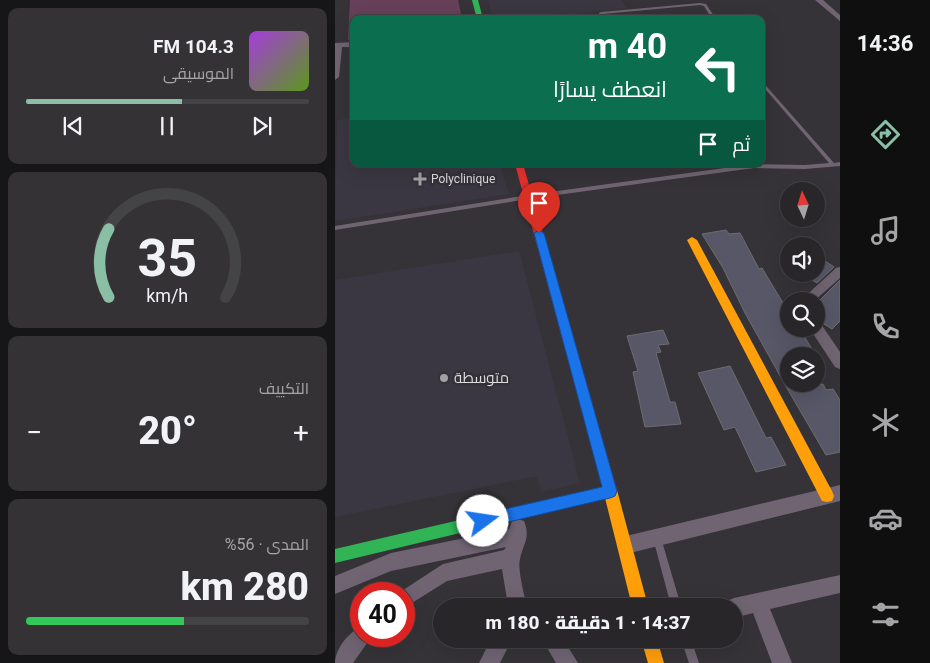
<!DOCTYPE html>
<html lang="ar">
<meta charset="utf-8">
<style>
:root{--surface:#282629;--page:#343235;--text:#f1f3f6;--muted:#a5a5a8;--line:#444346;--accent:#8abfa5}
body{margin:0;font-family:Roboto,Cairo,sans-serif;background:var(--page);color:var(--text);direction:rtl;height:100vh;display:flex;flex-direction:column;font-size:19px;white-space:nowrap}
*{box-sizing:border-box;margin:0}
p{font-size:16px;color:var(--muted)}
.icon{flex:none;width:28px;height:28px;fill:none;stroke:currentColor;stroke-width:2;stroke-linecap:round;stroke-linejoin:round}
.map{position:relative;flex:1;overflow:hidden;direction:ltr}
.panel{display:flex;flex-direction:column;gap:8px;padding:8px;background:#161517;width:335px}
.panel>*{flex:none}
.guide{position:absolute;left:15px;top:15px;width:415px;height:152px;border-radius:10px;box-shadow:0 5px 20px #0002,0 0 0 1px var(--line);direction:rtl;background:#0b6e4f;color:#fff;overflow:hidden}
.needle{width:32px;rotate:356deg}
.fabs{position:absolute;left:445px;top:182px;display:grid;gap:10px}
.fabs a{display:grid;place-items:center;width:45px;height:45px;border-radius:50%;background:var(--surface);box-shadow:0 5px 20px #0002,0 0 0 1px var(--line);font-size:25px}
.speed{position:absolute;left:15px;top:582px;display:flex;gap:10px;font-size:25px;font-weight:700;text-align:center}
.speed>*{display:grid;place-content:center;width:65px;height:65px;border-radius:50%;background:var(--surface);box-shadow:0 5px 20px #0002,0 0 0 1px var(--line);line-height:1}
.speed .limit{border:8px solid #d22;background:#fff;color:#111}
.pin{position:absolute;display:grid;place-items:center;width:42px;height:42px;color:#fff;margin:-51px -21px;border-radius:50% 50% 50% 0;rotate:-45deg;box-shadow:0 0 5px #0007}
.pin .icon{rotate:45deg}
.me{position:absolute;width:55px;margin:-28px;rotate:76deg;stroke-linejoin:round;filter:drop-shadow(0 0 4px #0008)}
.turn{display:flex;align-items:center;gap:18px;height:105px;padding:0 15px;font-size:22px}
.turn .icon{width:65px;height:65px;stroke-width:2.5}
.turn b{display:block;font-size:35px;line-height:42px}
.then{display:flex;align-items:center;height:48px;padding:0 15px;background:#0003;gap:10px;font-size:19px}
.big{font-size:38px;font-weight:800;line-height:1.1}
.panel .tile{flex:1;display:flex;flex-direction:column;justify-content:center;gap:8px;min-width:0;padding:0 18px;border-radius:10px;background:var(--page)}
.panel .dial{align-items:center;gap:0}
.dial svg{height:130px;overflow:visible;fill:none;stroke:var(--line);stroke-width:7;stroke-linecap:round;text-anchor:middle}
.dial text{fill:var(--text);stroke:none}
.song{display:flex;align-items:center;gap:15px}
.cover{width:60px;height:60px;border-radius:8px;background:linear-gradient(135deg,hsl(280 70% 55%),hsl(90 70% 35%))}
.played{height:5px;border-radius:2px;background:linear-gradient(90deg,var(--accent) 55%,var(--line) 55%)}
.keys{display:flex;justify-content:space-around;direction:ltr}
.heat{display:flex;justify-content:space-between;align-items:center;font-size:28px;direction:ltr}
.charge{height:8px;border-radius:4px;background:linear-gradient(90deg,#34c759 56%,var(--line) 0)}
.trip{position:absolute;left:98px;top:598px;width:310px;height:50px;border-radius:25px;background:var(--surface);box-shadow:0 5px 20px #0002,0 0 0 1px var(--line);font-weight:800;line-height:50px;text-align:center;direction:rtl}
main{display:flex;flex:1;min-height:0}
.dock{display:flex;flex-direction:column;width:90px;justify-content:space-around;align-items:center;background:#100f10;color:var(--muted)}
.dock .icon{width:35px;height:35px}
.dock .current{color:var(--accent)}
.dock b{font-size:22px;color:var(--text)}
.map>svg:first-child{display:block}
</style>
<main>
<nav class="dock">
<b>14:36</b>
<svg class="icon current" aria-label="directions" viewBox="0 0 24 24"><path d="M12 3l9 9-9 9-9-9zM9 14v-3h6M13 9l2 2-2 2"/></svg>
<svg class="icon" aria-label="music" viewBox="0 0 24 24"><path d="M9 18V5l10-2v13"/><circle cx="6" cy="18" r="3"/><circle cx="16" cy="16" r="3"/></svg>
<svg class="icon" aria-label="phone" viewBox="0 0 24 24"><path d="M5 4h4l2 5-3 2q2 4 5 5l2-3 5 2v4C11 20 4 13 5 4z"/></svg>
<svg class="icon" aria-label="climate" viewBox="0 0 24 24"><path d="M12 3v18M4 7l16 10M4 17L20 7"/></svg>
<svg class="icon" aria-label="car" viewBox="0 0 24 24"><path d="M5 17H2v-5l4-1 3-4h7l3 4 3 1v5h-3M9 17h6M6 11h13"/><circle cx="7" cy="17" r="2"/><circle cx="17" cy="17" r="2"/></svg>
<svg class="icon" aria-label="filters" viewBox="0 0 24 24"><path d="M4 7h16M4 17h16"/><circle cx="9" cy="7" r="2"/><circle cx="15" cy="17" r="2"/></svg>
</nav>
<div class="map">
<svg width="505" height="663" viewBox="0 0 505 663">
<rect width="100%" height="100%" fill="#353337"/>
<path fill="#3b3742" d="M153 0H286L292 8 232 15 231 13 158 19Z
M19 118V164H165L174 194 0 221 2 120Z
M184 251 245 483 206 492 202 476 0 517V280Z"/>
<path fill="#67405a" d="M15 0H123L127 19H19V39L13 40Z"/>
<path fill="#585768" stroke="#6d6c6f" d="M391 230 394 234 405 233 424 269 427 268 454 313V329H465L481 356H454V390L488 384 491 390 498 389 505 400V452L491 455 453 390 410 313 388 268 367 234Z
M481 255 499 267 482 283 467 274H481Z
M505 280V321L497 329 481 319V304Z
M328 330 334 344 323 345 326 352 321 353 335 402H340L346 424 310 427 298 372 303 371 292 336Z
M395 366 431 438 436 437 451 465 421 472 400 427 389 430 363 373Z"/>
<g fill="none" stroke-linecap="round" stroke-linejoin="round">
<path fill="#706472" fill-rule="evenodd" d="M365 3 371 4 381 19H377L369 6 365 5 268 14 269 19H265L264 13 266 12Z
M426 80 499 163 505 162V166L470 169 419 168 193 199 0 230V226L193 195 419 164 470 165 494 163 426 84Z
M322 534 325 535 326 538 346 606H336L318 538 319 535Z
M346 639H356L364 663H354Z"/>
<path fill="#706472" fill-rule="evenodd" d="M480 0H488L505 15V21Z
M19 42V47H7L4 77 0 80V43Z
M505 267V278L479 301H465L501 268Z
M481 323 486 324 505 352V369L500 367 475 329H481Z
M505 485V501L291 554 285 551 282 545 285 539 291 536Z
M183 519 189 521C196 538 188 544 185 559 182 569 190 595 191 606H173L167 569 112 581 69 608V594H62L108 564 169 550 171 547 56 571 0 594V576L56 553 174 529 177 521Z
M505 575V593L435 609 457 663H437L418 613 399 618V606H390L392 601 399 598Z
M26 627V636H37L18 663H0C0 650 13 632 26 627Z
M156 639H177L165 663H144Z
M207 639H228L243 663H221Z"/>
<path fill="#30b455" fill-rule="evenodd" d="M137 0H143L148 19H142Z
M275 485 280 486 282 491 280 496 275 497 0 563V549Z"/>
<path fill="#ff9f0a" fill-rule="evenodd" d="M357 237 362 240 497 491 499 496 497 501 492 502 487 501 352 240Z
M275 484 280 485 282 490 313 606H297L268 490 270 485Z
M306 639H322L329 663H313Z"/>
<path fill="#e5322d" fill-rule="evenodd" d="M180 164H188L282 490 280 495 275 496 270 495 268 490Z"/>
</g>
<path fill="#1a73e8" stroke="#114b97" d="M204 230 209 233 282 491 280 496 275 498 148 528 143 526 141 521 143 516 148 514 267 487 199 233Z"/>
<g fill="#a2a0a4" stroke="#343238" stroke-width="2">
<path d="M82.5 171.5h5v5h5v5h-5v5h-5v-5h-5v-5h5z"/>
<circle cx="109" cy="378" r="5"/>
</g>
<g text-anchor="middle" stroke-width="5" stroke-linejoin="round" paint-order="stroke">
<g font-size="12" fill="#dcdbdf" stroke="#343238" text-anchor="start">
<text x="96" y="183">Polyclinique</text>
</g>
<g font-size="15" fill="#dcdbdf" stroke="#343238" text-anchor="start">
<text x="119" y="383">متوسطة</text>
</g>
</g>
</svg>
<div class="fabs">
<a><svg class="needle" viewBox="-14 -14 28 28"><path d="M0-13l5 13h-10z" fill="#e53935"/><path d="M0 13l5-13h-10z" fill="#a5a5a8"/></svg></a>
<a><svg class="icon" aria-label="sound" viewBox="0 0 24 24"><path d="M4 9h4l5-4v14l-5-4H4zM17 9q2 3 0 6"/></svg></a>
<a><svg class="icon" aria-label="search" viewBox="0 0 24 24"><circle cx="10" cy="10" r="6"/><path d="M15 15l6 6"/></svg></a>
<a><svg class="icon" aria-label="layers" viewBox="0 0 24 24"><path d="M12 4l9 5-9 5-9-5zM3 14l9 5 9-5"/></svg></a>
</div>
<div class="speed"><div class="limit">40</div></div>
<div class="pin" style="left:204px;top:233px;background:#d93025"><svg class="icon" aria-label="arrive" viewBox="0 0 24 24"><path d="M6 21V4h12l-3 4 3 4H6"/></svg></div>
<svg class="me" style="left:148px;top:521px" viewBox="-20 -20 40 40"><circle r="19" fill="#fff"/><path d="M0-13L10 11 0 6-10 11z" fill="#1a73e8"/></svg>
<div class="trip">14:37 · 1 دقيقة · 180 m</div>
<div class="guide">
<div class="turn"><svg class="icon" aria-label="left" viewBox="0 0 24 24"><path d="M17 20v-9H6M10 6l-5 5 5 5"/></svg><div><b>40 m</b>انعطف يسارًا</div></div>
<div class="then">ثم<svg class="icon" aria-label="arrive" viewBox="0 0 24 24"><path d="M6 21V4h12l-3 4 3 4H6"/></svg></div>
</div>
</div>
<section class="panel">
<div class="tile">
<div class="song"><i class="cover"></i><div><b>104.3 FM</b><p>الموسيقى</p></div></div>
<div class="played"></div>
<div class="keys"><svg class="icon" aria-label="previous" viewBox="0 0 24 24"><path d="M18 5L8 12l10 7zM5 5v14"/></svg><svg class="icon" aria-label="pause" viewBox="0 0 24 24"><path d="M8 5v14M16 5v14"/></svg><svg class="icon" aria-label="next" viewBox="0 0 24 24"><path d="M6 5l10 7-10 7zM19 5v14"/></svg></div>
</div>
<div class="tile dial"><svg viewBox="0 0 100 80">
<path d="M14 69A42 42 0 1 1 86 69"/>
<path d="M14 69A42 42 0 0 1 14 27" stroke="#8abfa5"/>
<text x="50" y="56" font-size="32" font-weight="700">35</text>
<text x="50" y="72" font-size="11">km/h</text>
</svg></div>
<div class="tile"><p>التكييف</p>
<div class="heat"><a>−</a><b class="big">20°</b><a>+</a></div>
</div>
<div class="tile"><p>المدى · 56%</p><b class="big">280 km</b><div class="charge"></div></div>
</section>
</main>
